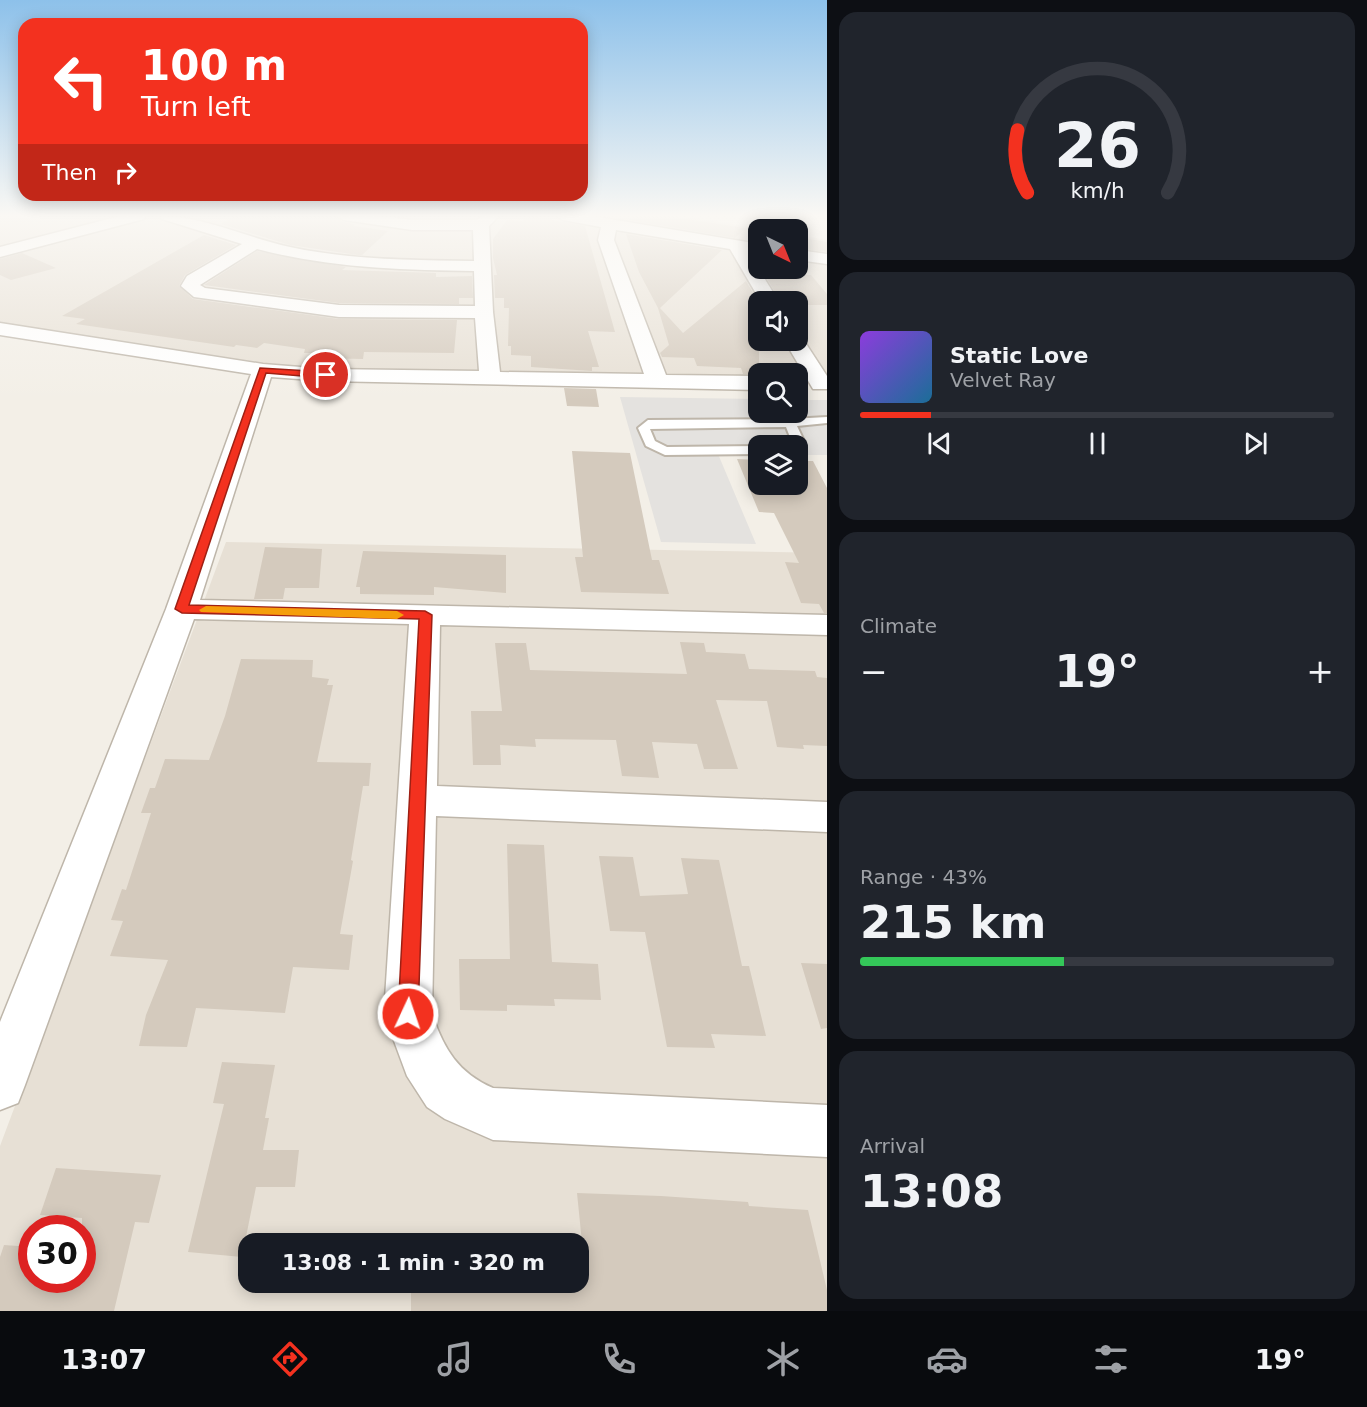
<!DOCTYPE html>
<meta charset="utf-8">
<style>
:root{--surface:#171b24;--page:#20242c;--text:#f1f3f6;--muted:#9ea1a6;--line:#363941;--accent:#f3311f}
body{margin:0;font-family:"DejaVu Sans",sans-serif;background:var(--page);color:var(--text);height:100vh;display:flex;flex-direction:column;font-size:22px;white-space:nowrap}
*{box-sizing:border-box;margin:0}
p{font-size:20px;color:var(--muted)}
.icon{flex:none;width:33px;height:33px;fill:none;stroke:currentColor;stroke-width:2;stroke-linecap:round;stroke-linejoin:round}
.map{position:relative;flex:1;overflow:hidden}
.details{display:flex;flex-direction:column;gap:12px;padding:12px;background:#0d0f14;width:540px}
.details>*{flex:none}
.top-card{position:absolute;left:18px;top:18px;width:570px;height:183px;border-radius:18px;box-shadow:0 3px 15px #0003;background:#f3311f;color:#fff;overflow:hidden}
.needle{width:39px;rotate:137deg}
.buttons{position:absolute;left:748px;top:219px;display:grid;gap:12px}
.buttons a{display:grid;place-items:center;width:60px;height:60px;border-radius:12px;background:var(--surface);box-shadow:0 3px 15px #0003;font-size:30px}
.speed{position:absolute;left:18px;top:1215px;display:flex;gap:12px;font-size:30px;font-weight:700;text-align:center}
.speed>*{display:grid;place-content:center;width:78px;height:78px;border-radius:50%;background:var(--surface);box-shadow:0 3px 15px #0003;line-height:1}
.speed .limit{border:9px solid #d22;background:#fff;color:#111}
.pin{position:absolute;display:grid;place-items:center;width:51px;height:51px;color:#fff;margin:-26px;border:3px solid #fff;border-radius:50%;box-shadow:0 2px 6px #0007}
.me{position:absolute;width:66px;margin:-33px;rotate:3deg;stroke-linejoin:round;filter:drop-shadow(0 0 4px #0008)}
.turn{display:flex;align-items:center;gap:21px;height:126px;padding:0 24px;font-size:27px}
.turn .icon{width:78px;height:78px;stroke-width:2.5}
.turn b{display:block;font-size:42px;line-height:51px}
.then{display:flex;align-items:center;height:57px;padding:0 24px;background:#0003;gap:12px;font-size:22px}
.big{font-size:45px;font-weight:800;line-height:1.1}
.details .tile{flex:1;display:flex;flex-direction:column;justify-content:center;gap:9px;min-width:0;padding:0 21px;border-radius:18px;background:var(--page)}
.details .dial{align-items:center;gap:0}
.dial svg{height:156px;overflow:visible;fill:none;stroke:var(--line);stroke-width:7;stroke-linecap:round;text-anchor:middle}
.dial text{fill:var(--text);stroke:none}
.song{display:flex;align-items:center;gap:18px}
.cover{width:72px;height:72px;border-radius:9px;background:linear-gradient(135deg,hsl(270 70% 55%),hsl(200 70% 35%))}
.played{height:6px;border-radius:3px;background:linear-gradient(90deg,var(--accent) 15%,var(--line) 15%)}
.keys{display:flex;justify-content:space-around;direction:ltr}
.heat{display:flex;justify-content:space-between;align-items:center;font-size:33px;direction:ltr}
.charge{height:9px;border-radius:4px;background:linear-gradient(90deg,#34c759 43%,var(--line) 0)}
.trip{position:absolute;left:238px;top:1233px;width:351px;height:60px;border-radius:18px;background:var(--surface);box-shadow:0 3px 15px #0003;font-weight:800;line-height:60px;text-align:center}
.dock{display:flex;height:96px;justify-content:space-around;align-items:center;background:#090b0e;color:var(--muted)}
.dock .icon{width:42px;height:42px}
.dock .current{color:var(--accent)}
.dock b{font-size:27px;color:var(--text)}
main{display:flex;flex:1;min-height:0}
.map>svg:first-child{display:block}
</style>
<main>
<div class="map">
<svg width="827" height="1311" viewBox="0 0 827 1311">
<rect width="100%" height="100%" fill="#f3efe7"/>
<path fill="#e7e0d5" fill-rule="evenodd" d="M0 216H680L764 229 759 230V268H798V235L827 240V381L798 380V374H759V379L266 368 0 325ZM759 302H798V340H759Z
M226 542 827 553V1311H0V1146ZM32 1228H82V1280H32ZM249 1244H579V1282H249Z"/>
<path fill="#e4e2df" d="M620 397 759 399V412H798V400H827V455H798V446H759V454H718L756 544 661 542Z"/>
<path fill="#d4cabd" d="M235 216H335L343 222 354 224V226L388 231 362 255H358L290 245 221 224Z
M531 216 585 226 615 332 588 331 599 367H592V371L531 367V356L511 355V346H508L509 308H504V298H495L494 275H497L493 258V239L507 220 521 221Z
M635 216H667L745 228 735 238 629 220Z
M626 234 722 250 660 308 683 333 746 281 759 303V374H743L741 368 697 366 694 358 662 357 660 353 669 345 658 308 639 272Z
M204 235 236 245 185 275 179 286 193 299 339 319 457 320 454 353 364 352 363 359 324 358 325 353H304L305 349 264 343 257 348 236 345 234 347 76 324 85 319 62 316Z
M798 237 827 242V252L798 248Z
M257 251 346 267 342 270 436 273V277L472 276 473 298H459V304L339 303 204 285Z
M22 253 56 268 11 280 0 275V259Z
M764 274 811 275 827 294V305H798V302H781Z
M564 388 596 389 599 407 567 406Z
M572 451 630 453 652 560H659L669 594 581 592 575 557H583Z
M737 459 759 460V484H798V461H813L827 488V613H824L819 604 801 603 785 562 799 563 774 513 759 512Z
M265 547 322 549 319 588H285L283 599H254Z
M363 551 506 555V593L434 587V595L360 594V587H356Z
M680 642 704 643 706 652 745 654 749 669 815 671 817 677 827 678V746L803 745 804 749 777 747 767 701 716 700 738 769H704L697 744 652 742 659 778 622 776 616 740 535 739 536 747 500 745 501 765H473L471 711H502L495 643H526L530 670 687 674Z
M241 659 313 660 312 677 329 679 327 685H333L317 762 371 763 369 786H363L351 860 353 861 340 934 353 935 349 970 293 967 285 1013 196 1008 187 1047 139 1046 146 1015 168 960 110 956 123 921 111 920 122 889 126 890 151 813H141L150 788H155L165 759 209 760 225 716Z
M507 844 544 845 552 962 598 964 601 1000 554 999 555 1006 507 1005V1011L460 1010 459 959H510Z
M599 856 633 857 640 896 688 894 681 858 719 860 742 966H749L766 1036 711 1034 715 1048 667 1047 645 932 610 931Z
M801 963 827 964V1028L821 1029Z
M222 1062 275 1065 265 1118H269L263 1150H299L295 1187H256L242 1257 188 1252 224 1104 213 1103Z
M56 1168 161 1175 149 1223 135 1222 114 1311H0V1257L4 1245 32 1247V1280H82V1218L40 1215Z
M577 1193 661 1196 748 1202 749 1206 808 1210 827 1290V1311H411V1282H586Z"/>
<g fill="none" stroke-linecap="round" stroke-linejoin="round">
<g stroke="#beb6aa" stroke-width="4">
<path id="service" d="M827 417V423L797 426 805 443 798 449V446H788L792 442 786 427 650 429 655 441 667 447 759 446V454L665 455 646 446 638 428 648 420 790 419Z"/>
</g>
<g stroke="#beb6aa" stroke-width="3">
<path id="minor" d="M120 216H146L144 219 0 257V247Z
M160 216C204 216 247 238 290 247 350 260 412 260 474 261L473 230H412L344 220 337 216H380L412 220H477L482 216H499L489 226 493 312 500 372 644 374 598 240 601 227 563 220 556 216H592L759 244V254L748 252 779 302H761L730 249 616 230 614 240 666 375 759 376V390L326 381 271 377 200 600 827 615V635L440 625 437 786 827 802V832L436 816 432 1014C444 1049 458 1073 493 1088L827 1105V1157L493 1140 445 1119 427 1107 407 1076 384 1014 409 624 194 619 25 1085 18 1103 0 1110V1022L166 609 251 374 0 335V323L263 364 326 369 479 371 475 318 339 317 194 297 181 286 187 276 242 244 162 219ZM257 249C329 268 401 270 474 271L475 306 339 305 205 288 200 285Z
M798 250 827 254V264L798 260Z
M798 335 801 336 827 376V389H813L784 340H798Z"/>
</g>
<use href="#service" fill="#fff" fill-rule="evenodd"/>
<use href="#minor" fill="#fff" fill-rule="evenodd"/>
</g>
<linearGradient id="sky" x2="0" y2="1"><stop stop-color="#8dc1ea"/><stop offset="0.54" stop-color="#faf8f4"/><stop offset="1" stop-color="#faf8f4" stop-opacity="0"/></linearGradient>
<rect width="827" height="400" fill="url(#sky)"/>
<path fill="#f3311f" stroke="#9e2014" stroke-width="1.5" d="M260 368 326 372 331 375 326 378 266 373 189 605 425 611 432 615 418 1014 415 1020 408 1023 401 1020 398 1014 419 619 182 613 175 609Z"/>
<path fill="#f59e0b" d="M206 606 397 611 404 615 397 619 201 612 199 610Z"/>
</svg>
<div class="buttons">
<a><svg class="needle" viewBox="-14 -14 28 28"><path d="M0-13l5 13h-10z" fill="#e53935"/><path d="M0 13l5-13h-10z" fill="#9ea1a6"/></svg></a>
<a><svg class="icon" aria-label="sound" viewBox="0 0 24 24"><path d="M4 9h4l5-4v14l-5-4H4zM17 9q2 3 0 6"/></svg></a>
<a><svg class="icon" aria-label="search" viewBox="0 0 24 24"><circle cx="10" cy="10" r="6"/><path d="M15 15l6 6"/></svg></a>
<a><svg class="icon" aria-label="layers" viewBox="0 0 24 24"><path d="M12 4l9 5-9 5-9-5zM3 14l9 5 9-5"/></svg></a>
</div>
<div class="speed"><div class="limit">30</div></div>
<div class="pin" style="left:326px;top:375px;background:#d93025"><svg class="icon" aria-label="arrive" viewBox="0 0 24 24"><path d="M6 21V4h12l-3 4 3 4H6"/></svg></div>
<svg class="me" style="left:408px;top:1014px" viewBox="-20 -20 40 40"><circle r="17" fill="#f3311f" stroke="#fff" stroke-width="3"/><path d="M0-11L8 9 0 5-8 9z" fill="#fff"/></svg>
<div class="trip">13:08 · 1 min · 320 m</div>
<div class="top-card">
<div class="turn"><svg class="icon" aria-label="left" viewBox="0 0 24 24"><path d="M17 20v-9H6M10 6l-5 5 5 5"/></svg><div><b>100 m</b>Turn left</div></div>
<div class="then">Then<svg class="icon" aria-label="right" viewBox="0 0 24 24"><path d="M7 20v-9h11M14 6l5 5-5 5"/></svg></div>
</div>
</div>
<section class="details">
<div class="tile dial"><svg viewBox="0 0 100 80">
<path d="M14 69A42 42 0 1 1 86 69"/>
<path d="M14 69A42 42 0 0 1 9 37" stroke="#f3311f"/>
<text x="50" y="56" font-size="32" font-weight="700">26</text>
<text x="50" y="72" font-size="11">km/h</text>
</svg></div>
<div class="tile">
<div class="song"><i class="cover"></i><div><b>Static Love</b><p>Velvet Ray</p></div></div>
<div class="played"></div>
<div class="keys"><svg class="icon" aria-label="previous" viewBox="0 0 24 24"><path d="M18 5L8 12l10 7zM5 5v14"/></svg><svg class="icon" aria-label="pause" viewBox="0 0 24 24"><path d="M8 5v14M16 5v14"/></svg><svg class="icon" aria-label="next" viewBox="0 0 24 24"><path d="M6 5l10 7-10 7zM19 5v14"/></svg></div>
</div>
<div class="tile"><p>Climate</p>
<div class="heat"><a>−</a><b class="big">19°</b><a>+</a></div>
</div>
<div class="tile"><p>Range · 43%</p><b class="big">215 km</b><div class="charge"></div></div>
<div class="tile"><p>Arrival</p><b class="big">13:08</b></div>
</section>
</main>
<nav class="dock">
<b>13:07</b>
<svg class="icon current" aria-label="directions" viewBox="0 0 24 24"><path d="M12 3l9 9-9 9-9-9zM9 14v-3h6M13 9l2 2-2 2"/></svg>
<svg class="icon" aria-label="music" viewBox="0 0 24 24"><path d="M9 18V5l10-2v13"/><circle cx="6" cy="18" r="3"/><circle cx="16" cy="16" r="3"/></svg>
<svg class="icon" aria-label="phone" viewBox="0 0 24 24"><path d="M5 4h4l2 5-3 2q2 4 5 5l2-3 5 2v4C11 20 4 13 5 4z"/></svg>
<svg class="icon" aria-label="climate" viewBox="0 0 24 24"><path d="M12 3v18M4 7l16 10M4 17L20 7"/></svg>
<svg class="icon" aria-label="car" viewBox="0 0 24 24"><path d="M5 17H2v-5l4-1 3-4h7l3 4 3 1v5h-3M9 17h6M6 11h13"/><circle cx="7" cy="17" r="2"/><circle cx="17" cy="17" r="2"/></svg>
<svg class="icon" aria-label="filters" viewBox="0 0 24 24"><path d="M4 7h16M4 17h16"/><circle cx="9" cy="7" r="2"/><circle cx="15" cy="17" r="2"/></svg>
<b>19°</b>
</nav>
